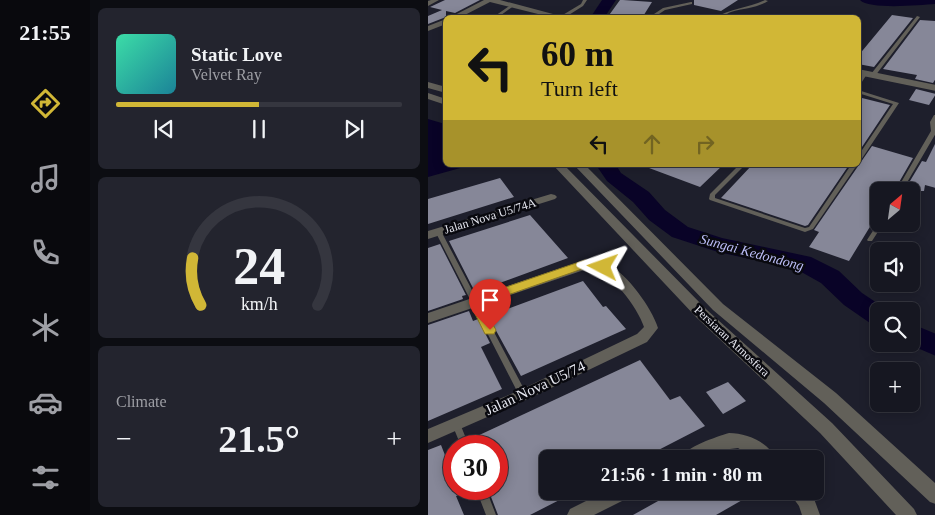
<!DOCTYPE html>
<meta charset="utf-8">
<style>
:root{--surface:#161721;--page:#23242e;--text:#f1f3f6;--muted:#9e9fa5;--line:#35363f;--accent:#d1b736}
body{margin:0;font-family:Georgia,serif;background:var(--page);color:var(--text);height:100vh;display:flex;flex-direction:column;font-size:19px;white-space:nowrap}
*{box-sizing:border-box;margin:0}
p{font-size:16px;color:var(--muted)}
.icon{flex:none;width:28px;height:28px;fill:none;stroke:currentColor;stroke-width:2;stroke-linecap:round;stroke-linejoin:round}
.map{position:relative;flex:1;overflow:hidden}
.side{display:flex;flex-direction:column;gap:8px;padding:8px;background:#0c0d12;width:338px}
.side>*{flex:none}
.banner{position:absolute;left:15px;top:15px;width:418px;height:152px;border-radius:8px;box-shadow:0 2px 12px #0003,0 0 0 1px var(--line);background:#d1b736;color:#111;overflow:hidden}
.needle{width:32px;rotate:29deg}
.tools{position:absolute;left:442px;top:182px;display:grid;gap:10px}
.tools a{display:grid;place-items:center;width:50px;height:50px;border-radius:8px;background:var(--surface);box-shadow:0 2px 12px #0003,0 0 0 1px var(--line);font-size:25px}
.speed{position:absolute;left:15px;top:435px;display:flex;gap:10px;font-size:25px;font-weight:700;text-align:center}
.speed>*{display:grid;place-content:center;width:65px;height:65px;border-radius:50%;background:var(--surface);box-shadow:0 2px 12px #0003,0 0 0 1px var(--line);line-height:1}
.speed .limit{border:8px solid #d22;background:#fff;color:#111}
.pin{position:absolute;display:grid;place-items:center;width:42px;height:42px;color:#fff;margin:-51px -21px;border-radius:50% 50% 50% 0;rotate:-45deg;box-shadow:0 0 5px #0007}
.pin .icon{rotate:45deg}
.me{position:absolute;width:55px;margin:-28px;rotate:274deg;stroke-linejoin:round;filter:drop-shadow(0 0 4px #0008)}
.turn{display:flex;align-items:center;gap:18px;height:105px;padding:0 15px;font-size:22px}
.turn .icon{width:65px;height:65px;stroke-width:2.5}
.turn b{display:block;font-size:35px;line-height:42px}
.lanes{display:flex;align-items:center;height:48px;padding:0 15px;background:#0003;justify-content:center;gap:25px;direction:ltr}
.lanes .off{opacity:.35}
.big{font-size:38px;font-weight:700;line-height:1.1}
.side .card{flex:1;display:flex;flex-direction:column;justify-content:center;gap:8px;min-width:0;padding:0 18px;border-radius:8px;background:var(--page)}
.side .dial{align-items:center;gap:0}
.dial svg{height:130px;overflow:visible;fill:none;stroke:var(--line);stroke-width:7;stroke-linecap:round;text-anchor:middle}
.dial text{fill:var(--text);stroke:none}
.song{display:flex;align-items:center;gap:15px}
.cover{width:60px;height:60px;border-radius:8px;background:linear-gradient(135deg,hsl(160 70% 55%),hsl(190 70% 35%))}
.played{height:5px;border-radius:2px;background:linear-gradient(90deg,var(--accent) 50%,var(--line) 50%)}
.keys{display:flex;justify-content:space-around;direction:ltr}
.heat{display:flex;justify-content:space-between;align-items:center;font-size:28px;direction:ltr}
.trip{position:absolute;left:111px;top:450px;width:285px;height:50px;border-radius:8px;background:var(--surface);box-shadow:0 2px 12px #0003,0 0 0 1px var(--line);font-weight:700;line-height:50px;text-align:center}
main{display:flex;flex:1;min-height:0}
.tabs{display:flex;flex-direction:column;width:90px;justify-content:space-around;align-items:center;background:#09090d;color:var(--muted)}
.tabs .icon{width:35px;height:35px}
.tabs .current{color:var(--accent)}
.tabs b{font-size:22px;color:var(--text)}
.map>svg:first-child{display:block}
</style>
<main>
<nav class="tabs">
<b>21:55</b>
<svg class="icon current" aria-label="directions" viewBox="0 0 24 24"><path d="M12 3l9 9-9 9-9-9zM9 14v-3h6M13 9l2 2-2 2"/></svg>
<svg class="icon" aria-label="music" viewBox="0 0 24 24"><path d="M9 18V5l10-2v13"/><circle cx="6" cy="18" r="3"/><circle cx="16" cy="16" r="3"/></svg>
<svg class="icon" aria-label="phone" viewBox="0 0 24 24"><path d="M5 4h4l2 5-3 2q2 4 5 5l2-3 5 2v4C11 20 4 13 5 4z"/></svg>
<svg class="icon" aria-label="climate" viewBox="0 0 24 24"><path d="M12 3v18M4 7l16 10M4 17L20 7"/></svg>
<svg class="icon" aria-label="car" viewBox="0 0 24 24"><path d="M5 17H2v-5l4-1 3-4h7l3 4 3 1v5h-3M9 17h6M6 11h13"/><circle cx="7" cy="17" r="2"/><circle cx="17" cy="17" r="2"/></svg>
<svg class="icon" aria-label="filters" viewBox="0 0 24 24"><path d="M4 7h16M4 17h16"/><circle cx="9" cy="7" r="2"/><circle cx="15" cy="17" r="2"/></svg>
</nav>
<section class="side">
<div class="card">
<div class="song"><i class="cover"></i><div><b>Static Love</b><p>Velvet Ray</p></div></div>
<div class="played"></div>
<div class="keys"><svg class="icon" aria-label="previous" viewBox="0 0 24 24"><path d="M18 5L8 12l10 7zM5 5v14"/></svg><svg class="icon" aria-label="pause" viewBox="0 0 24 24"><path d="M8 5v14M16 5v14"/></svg><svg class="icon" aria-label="next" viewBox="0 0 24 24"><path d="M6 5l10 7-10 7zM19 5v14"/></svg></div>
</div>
<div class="card dial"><svg viewBox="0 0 100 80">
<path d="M14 69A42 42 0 1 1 86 69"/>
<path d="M14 69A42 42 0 0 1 9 40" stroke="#d1b736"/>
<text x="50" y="56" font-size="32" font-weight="700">24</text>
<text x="50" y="72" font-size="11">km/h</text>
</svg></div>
<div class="card"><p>Climate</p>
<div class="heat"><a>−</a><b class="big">21.5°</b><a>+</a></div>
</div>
</section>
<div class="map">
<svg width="508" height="515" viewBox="0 0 508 515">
<rect width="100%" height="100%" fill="#1e1f2c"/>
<path fill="#090327" d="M0 119 17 124 18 165H43L0 177Z"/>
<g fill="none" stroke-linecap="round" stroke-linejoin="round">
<path fill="#090327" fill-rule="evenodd" d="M174 0H188L176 18H162Z
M432 0H508V4C493 5 441 10 432 0Z
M168 165H188L193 173 221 192 237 210 260 227 294 238 383 257 411 271 434 293 461 311H451V325L442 323 416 305 393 283 368 269 290 252 244 237 221 220 205 202 179 181Z
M484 324 508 334V356L480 344H484Z"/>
</g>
<path fill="#868798" d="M17 0H52L27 13 18 11V17L0 24V16L14 10 2 7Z
M192 0H195L224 2 214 18H179Z
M266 0H310L293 11 266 5Z
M464 15 485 18 446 67 430 64V56Z
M492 20 508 21V78L505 83 487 79 489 75 455 69Z
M488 89 508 94 501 105 481 100Z
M430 97 462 105 430 153Z
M508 142V188L497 185 496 191H476L494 161 498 162Z
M444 146 485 158 466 191H451V212L421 261 381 247 391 232 386 230Z
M213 165H295L272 187Z
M324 165H421L380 225 377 226 293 198Z
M72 178 86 197 0 224V199Z
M102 215 140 258 47 292 21 241Z
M12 244 38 295 34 296 35 299 0 311V248Z
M155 281 175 307 178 306 198 329 93 376 60 316Z
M41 311 45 321 50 319 62 343 53 347 74 389 0 421V325Z
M212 360 242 400 252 396 277 426 213 459H120V491H149L102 515H70L60 489H69V446H51L47 437Z
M300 382 318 401 295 414 278 392Z
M13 445 26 478V489H45L28 496 36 515H0V450Z
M248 491H330L288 515H205Z"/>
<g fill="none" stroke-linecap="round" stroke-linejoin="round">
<path fill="#626059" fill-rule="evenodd" d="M155 0H159L155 6 136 18H132L133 16 153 4Z
M337 0 340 1C329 8 316 8 303 12 298 14 294 18 287 18 302 8 321 8 337 0Z
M263 2H264V4L237 10 225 18H220L235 8Z
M84 4 87 5 69 18H64Z
M489 16 492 17 447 76H443V74Z
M435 73 439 74 432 85H430V81Z
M430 90 471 103 433 160 430 162V156L465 104 430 93Z
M506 115H508V133L474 191H468L503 131 502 122Z
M311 165H317L287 195V198L377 228 381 227 423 165H429L385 229 377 232 282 200 281 199 282 194Z
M451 222V224H455L444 241H440L439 240 450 223Z
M10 229 13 231 98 393 99 395 98 397 95 398 92 397 7 231Z
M28 420 31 421 41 446H33L24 424 25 421Z
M48 489H58L68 515H58Z"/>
<path fill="#626059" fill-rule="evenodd" d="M3 0H11L0 6V1Z
M56 0H72L140 18H126L62 2 31 18H21Z
M18 19V24L0 31V26Z
M430 69 508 85V91L430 75Z
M123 194 127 195 129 197 127 199 0 239V231Z
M157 260C165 260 173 260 180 264 199 274 224 308 230 328L219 342 100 399 0 443V429L90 391 209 334 216 327C210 308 182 270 162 268L0 323V313Z
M301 433C319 433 340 442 348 459H328L310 448 294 450 276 459H252C257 447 288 437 301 433Z
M178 491H205L202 497 166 515H139L142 509Z
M360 491H381L385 496 392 515H374L371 506Z"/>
<path fill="#626059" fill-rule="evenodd" d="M0 82 18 87V93L0 88Z
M0 93 18 99V105L0 99Z
M125 165H136L279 310 404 423 486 509 489 515H468L392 433 269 318Z
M146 165H157L295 304 408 393 508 484V504L502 502 396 403 285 310Z"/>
</g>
<path fill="#d1b736" stroke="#887723" d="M157 260 179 264 181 267 175 271 157 268 54 304 68 330 66 334H57L41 302 43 299Z"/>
<g text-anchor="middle" stroke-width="5" stroke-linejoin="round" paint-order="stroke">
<g font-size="12" fill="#e7e8f1" stroke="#09090f">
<text transform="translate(62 216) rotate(-17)" y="4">Jalan Nova U5/74A</text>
<text transform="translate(304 341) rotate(43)" y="4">Persiaran Atmosfera</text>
</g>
<g font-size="14" font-style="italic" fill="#bdbff9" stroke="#09090f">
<text transform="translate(324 252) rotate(15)" y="5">Sungai Kedondong</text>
</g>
<g font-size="15" fill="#e7e8f1" stroke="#09090f">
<text transform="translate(107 388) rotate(-25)" y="5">Jalan Nova U5/74</text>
</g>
</g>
</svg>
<div class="tools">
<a><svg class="needle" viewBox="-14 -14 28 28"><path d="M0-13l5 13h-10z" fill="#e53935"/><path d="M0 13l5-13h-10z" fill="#9e9fa5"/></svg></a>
<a><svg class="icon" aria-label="sound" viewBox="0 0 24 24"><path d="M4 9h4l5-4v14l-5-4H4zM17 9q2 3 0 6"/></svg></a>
<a><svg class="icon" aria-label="search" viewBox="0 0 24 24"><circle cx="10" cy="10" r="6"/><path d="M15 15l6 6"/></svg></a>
<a>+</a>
</div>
<div class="speed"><div class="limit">30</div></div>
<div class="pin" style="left:62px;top:330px;background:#d93025"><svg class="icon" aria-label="arrive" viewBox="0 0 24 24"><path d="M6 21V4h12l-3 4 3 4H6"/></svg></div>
<svg class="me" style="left:175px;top:267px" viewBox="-20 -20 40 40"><path d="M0-17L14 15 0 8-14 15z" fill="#d1b736" stroke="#fff" stroke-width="4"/></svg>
<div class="trip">21:56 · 1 min · 80 m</div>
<div class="banner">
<div class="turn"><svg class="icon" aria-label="left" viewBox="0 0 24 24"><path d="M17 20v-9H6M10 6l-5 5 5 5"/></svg><div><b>60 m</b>Turn left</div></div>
<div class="lanes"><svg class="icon" aria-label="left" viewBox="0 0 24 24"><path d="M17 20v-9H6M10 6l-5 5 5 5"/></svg><svg class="icon off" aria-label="ahead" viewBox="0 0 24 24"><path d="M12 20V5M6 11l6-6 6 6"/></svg><svg class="icon off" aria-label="right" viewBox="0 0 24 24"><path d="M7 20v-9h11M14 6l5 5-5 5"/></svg></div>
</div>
</div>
</main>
